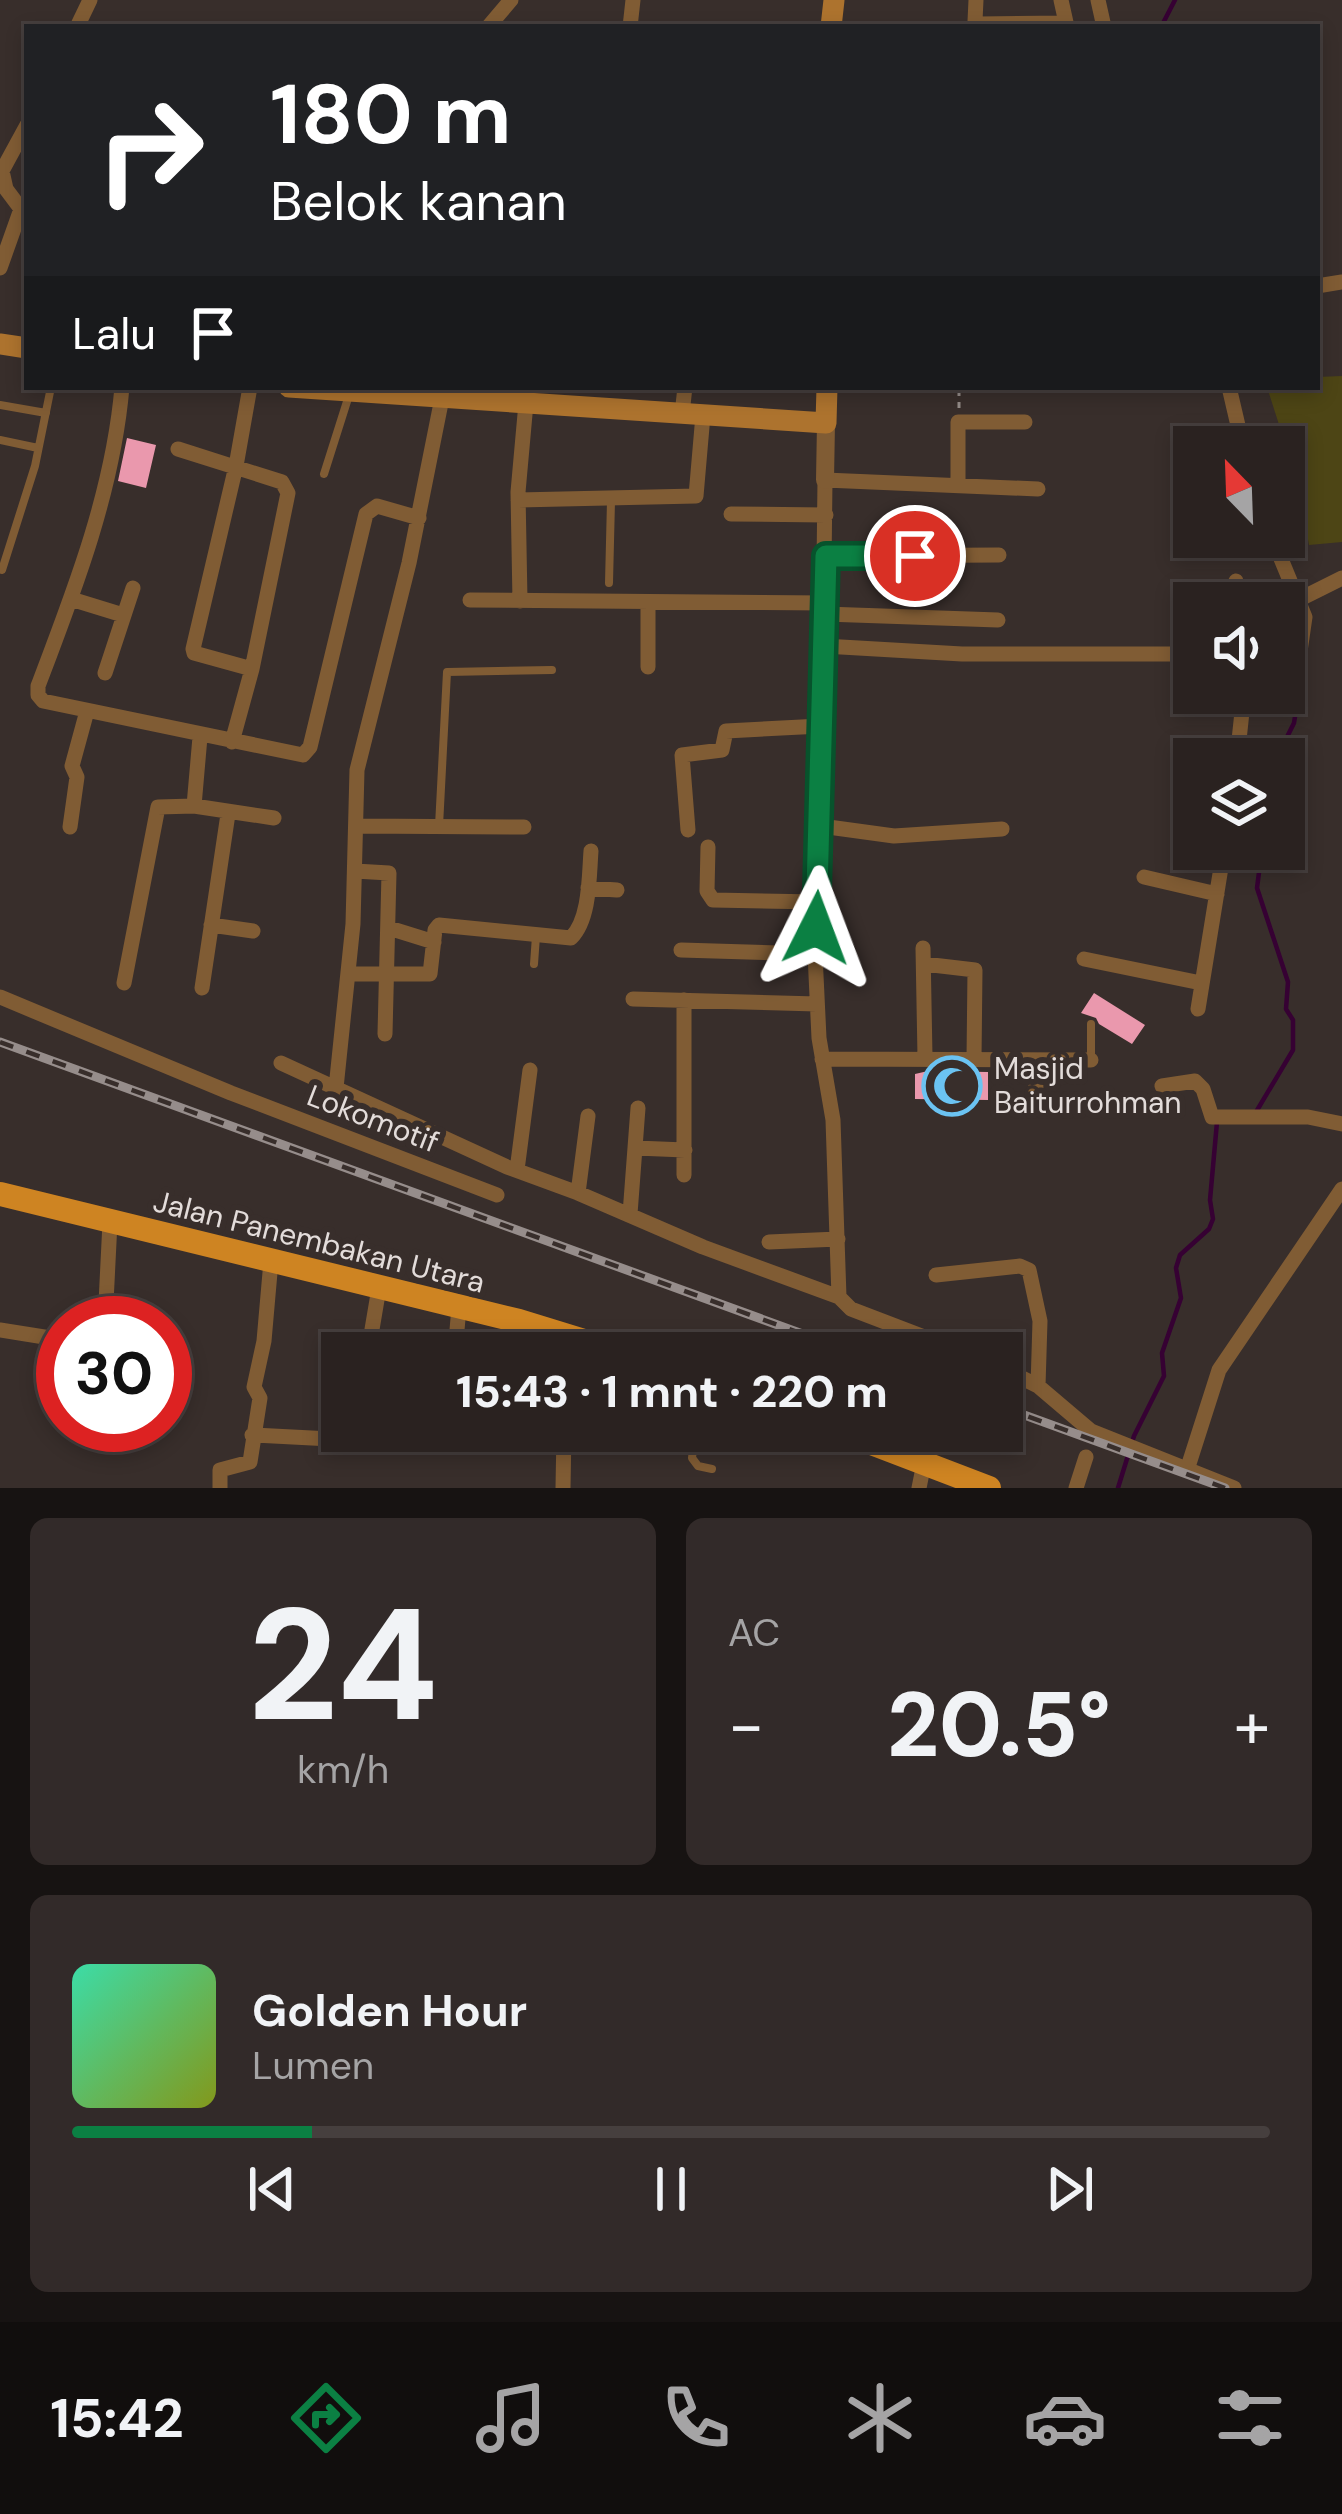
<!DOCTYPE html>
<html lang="id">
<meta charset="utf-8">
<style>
:root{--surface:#2a2220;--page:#322a29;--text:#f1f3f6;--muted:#a5a4a5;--line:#463f3e;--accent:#0b8043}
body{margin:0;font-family:"DM Sans",sans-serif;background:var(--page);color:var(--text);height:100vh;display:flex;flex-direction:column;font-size:45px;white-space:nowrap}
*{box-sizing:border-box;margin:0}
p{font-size:39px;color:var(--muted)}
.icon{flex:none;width:66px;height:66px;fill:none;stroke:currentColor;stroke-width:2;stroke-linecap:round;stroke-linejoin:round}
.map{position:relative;height:1488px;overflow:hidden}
.panel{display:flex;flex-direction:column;gap:30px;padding:30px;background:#171312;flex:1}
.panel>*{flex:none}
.banner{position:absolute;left:24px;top:24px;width:1296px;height:366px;border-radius:0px;box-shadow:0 6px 18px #0003,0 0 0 3px var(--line);background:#202124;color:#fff;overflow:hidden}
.needle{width:78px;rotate:337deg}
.fabs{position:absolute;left:1173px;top:426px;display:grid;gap:24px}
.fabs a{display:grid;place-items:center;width:132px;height:132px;border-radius:0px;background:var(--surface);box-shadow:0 6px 18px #0003,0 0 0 3px var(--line);font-size:60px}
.speed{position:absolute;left:36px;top:1296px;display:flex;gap:24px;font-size:60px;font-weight:700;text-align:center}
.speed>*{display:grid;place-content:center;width:156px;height:156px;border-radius:50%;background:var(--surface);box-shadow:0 6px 18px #0003,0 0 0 3px var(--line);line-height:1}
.speed .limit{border:18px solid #d22;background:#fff;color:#111}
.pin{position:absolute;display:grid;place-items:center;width:102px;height:102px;color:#fff;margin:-51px;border:6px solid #fff;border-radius:50%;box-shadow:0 3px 12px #0007}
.me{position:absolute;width:132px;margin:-66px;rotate:3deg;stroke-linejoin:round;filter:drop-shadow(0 0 9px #0008)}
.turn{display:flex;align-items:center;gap:42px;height:252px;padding:0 48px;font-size:54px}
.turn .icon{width:156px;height:156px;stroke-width:2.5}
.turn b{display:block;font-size:84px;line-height:102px}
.then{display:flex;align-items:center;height:114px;padding:0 48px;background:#0003;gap:24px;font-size:45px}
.big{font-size:90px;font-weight:800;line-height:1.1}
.panel .tile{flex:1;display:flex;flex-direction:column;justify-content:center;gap:18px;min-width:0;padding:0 42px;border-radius:18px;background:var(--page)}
.panel .dial{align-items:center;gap:0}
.dial b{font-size:156px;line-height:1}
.song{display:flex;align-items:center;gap:36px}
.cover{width:144px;height:144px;border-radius:18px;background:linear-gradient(135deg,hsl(160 70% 55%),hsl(70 70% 35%))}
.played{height:12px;border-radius:6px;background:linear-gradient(90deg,var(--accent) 20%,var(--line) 20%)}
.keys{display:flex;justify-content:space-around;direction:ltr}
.heat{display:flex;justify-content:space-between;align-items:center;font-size:66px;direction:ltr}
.panel .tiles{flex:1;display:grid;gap:30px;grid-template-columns:1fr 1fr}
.tile:last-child{grid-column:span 2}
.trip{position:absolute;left:321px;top:1332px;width:702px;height:120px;border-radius:0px;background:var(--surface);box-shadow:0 6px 18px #0003,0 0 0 3px var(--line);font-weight:800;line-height:120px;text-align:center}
.menu{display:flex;height:192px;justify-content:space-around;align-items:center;background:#110e0d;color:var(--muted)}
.menu .icon{width:84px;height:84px}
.menu .current{color:var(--accent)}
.menu b{font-size:54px;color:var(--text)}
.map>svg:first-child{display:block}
</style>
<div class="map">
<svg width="1342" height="1488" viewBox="0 0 1342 1488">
<rect width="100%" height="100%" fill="#382e2b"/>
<path fill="#4d4515" d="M1342 376V542L1309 545 1299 487 1267 387H1317V377Z"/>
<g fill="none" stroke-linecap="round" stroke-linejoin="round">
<path stroke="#360133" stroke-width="4.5" d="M1161 27 1175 0
M1276 759 1294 723 1301 678
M1256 1112 1293 1050V1020L1286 1009 1288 982 1257 888 1262 849
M1118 1488 1134 1436 1164 1376 1162 1353 1181 1298 1176 1268 1180 1255 1209 1229 1213 1219 1210 1200 1217 1122"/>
</g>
<path fill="#ea98ad" d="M127 438 156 445 146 488 118 481Z
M1094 993 1145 1025 1132 1044 1099 1024 1096 1018 1081 1013Z
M928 1071 988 1072V1100L915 1099V1074Z"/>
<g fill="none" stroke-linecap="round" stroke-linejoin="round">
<path stroke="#938b88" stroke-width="3" stroke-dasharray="6 6" stroke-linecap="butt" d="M959 408V387"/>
<path stroke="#805c34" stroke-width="8" d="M0 405 46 413
M0 440 38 448
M324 474 350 392
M2 570 35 466 51 387
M609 583 611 501
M439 826 447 672 552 670
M534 964 536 936
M1091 1024V1059
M695 1431 692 1458 698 1466 712 1469"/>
<path stroke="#805c34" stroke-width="15" d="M976 0 975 21 979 24 1066 23
M1061 0 1067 27
M1098 0 1104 27
M77 27 90 0
M488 27 511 0
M630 27 633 0
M0 268 21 209 6 189 2 171 27 125
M1317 286 1342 282
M122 387C113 491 75 589 38 686V695L43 701 303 755 310 747 366 514 377 506 419 518
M250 387 236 466 193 649 194 653 252 669
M1229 387 1243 447
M682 414 685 387
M178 449 282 482 288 493 252 669 232 742
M958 486V422H1025
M518 500 696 496 703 415
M731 514 826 515
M1272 537 1305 617 1296 679
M826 556 999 555
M1236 581 1239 603
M71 599 123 615
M1300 599 1342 578
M470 600 826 603
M520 601 518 492 526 403
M825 614 998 620
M824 646 962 654H1194
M648 667V604
M105 673 133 588
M1237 759 1244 693
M194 806 200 737
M357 826 524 827
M821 826 894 836 1002 829
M70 827 77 777 72 766 87 711
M688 830 682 755 722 750 726 731 821 726
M708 847 707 891 713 900 817 902
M355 871 389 873 385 1034
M1144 877 1217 894
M588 888 617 890
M211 925 253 931
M389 928 434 942
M923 948 925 1057
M681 950 815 954
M1084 959 1201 983
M924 964 975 970 974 1059
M348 974H430L435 930 439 925 571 938C590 919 589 877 591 851
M124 983 158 807 194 806 274 818
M202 988 228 814
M0 997 231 1093 497 1195
M633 999 817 1004
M1198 1009 1224 849
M822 1059 1091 1060
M281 1063 507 1167 578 1193
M1162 1086 1195 1081 1203 1089 1212 1117H1308L1342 1124
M336 1088 353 924 357 770 409 563 442 398
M1035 1108 1037 1062
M588 1116 578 1193 703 1247 839 1297
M636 1148 685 1150
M517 1170 530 1070
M684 1175V1000
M630 1214 638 1108
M769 1242 838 1239
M936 1275 1020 1266 1029 1270 1040 1321 1038 1386
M105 1323 110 1222
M0 1330 63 1340
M368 1353 379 1288
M455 1353 459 1307
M517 1353 519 1321
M966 1353 851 1309 839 1297 833 1120 819 1038 815 954 821 826 825 480 1038 489
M1002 1368 1038 1386 1091 1431 1234 1488
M100 1432 101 1425
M252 1435 350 1440 358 1431
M1187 1470 1219 1370 1342 1189
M220 1488V1470L250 1462 260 1398 254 1387 264 1341 271 1261
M563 1488 564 1431
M919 1488 924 1463
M1076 1488 1086 1457"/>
<path stroke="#805c34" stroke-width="18" d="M825 480 826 423"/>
<path stroke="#ad732e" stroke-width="21" d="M831 27 834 0
M0 344 27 348
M289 387 826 423 827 387"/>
<path stroke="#ce8422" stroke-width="24" d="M0 1194 519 1321 623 1353
M840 1431 989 1488"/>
<g stroke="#968d8b" stroke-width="9">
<path id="rail" d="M0 1042 855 1353
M1002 1407 1225 1488"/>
</g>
<use href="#rail" stroke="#382e2b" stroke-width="4.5" stroke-dasharray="14" stroke-linecap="butt"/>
</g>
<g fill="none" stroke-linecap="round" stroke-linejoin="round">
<g stroke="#07532c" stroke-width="30">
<path id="route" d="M816 928 826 556H915"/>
</g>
<use href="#route" stroke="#0b8043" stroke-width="21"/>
</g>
<defs>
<g id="mosque-ring" transform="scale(3)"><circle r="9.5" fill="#382e2b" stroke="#6bc3f2" stroke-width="1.5"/><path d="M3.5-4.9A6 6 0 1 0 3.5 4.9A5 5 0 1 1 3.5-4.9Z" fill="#6bc3f2"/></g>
</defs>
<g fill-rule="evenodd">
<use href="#mosque-ring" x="952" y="1086"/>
</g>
<g text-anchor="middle" stroke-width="12" stroke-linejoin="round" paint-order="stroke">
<g font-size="30" fill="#e3dcda" stroke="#382e2b" text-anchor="start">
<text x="994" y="1079">Masjid<tspan x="994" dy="34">Baiturrohman</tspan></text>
</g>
<g font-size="30" fill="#e3dcda" stroke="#382e2b">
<text transform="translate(373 1119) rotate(21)" y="10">Lokomotif</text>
<text transform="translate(319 1242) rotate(14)" y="10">Jalan Panembakan Utara</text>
</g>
</g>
</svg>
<div class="fabs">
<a><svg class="needle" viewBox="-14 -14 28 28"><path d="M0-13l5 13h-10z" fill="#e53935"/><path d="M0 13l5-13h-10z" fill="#a5a4a5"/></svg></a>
<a><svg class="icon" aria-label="sound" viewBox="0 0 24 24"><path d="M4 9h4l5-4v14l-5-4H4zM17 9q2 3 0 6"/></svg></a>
<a><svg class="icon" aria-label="layers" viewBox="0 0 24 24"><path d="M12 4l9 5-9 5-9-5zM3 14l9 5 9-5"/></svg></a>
</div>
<div class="speed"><div class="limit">30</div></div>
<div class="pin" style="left:915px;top:556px;background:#d93025"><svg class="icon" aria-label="arrive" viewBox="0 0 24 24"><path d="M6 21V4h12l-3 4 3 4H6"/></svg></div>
<svg class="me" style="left:816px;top:928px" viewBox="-20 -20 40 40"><path d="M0-17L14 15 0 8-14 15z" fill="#0b8043" stroke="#fff" stroke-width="4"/></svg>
<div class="trip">15:43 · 1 mnt · 220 m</div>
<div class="banner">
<div class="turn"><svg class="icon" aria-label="right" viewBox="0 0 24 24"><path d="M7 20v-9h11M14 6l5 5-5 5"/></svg><div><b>180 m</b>Belok kanan</div></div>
<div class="then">Lalu<svg class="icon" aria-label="arrive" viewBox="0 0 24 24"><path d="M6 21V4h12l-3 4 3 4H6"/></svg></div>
</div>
</div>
<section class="panel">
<div class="tiles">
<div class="tile dial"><b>24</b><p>km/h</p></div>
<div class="tile"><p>AC</p>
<div class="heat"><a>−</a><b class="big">20.5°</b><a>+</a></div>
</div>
<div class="tile">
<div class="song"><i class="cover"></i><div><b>Golden Hour</b><p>Lumen</p></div></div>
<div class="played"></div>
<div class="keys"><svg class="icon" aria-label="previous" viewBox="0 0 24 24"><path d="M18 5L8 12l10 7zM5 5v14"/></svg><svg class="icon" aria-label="pause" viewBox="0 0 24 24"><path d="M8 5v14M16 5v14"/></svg><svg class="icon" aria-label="next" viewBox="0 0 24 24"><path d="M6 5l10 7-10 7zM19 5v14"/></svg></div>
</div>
</div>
</section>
<nav class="menu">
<b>15:42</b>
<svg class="icon current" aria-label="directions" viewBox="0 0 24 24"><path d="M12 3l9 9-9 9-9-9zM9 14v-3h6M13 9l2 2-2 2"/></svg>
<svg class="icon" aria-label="music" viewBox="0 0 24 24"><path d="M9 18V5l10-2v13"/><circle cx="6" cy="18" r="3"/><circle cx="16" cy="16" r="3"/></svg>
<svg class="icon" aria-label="phone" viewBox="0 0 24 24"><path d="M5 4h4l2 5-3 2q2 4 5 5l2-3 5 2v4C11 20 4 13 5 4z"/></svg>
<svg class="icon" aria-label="climate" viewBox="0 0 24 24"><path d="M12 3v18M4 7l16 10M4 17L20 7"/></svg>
<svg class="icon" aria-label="car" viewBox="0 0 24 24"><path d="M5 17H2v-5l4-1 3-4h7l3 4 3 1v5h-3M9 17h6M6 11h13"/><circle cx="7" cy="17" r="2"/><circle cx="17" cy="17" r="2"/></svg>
<svg class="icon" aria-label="filters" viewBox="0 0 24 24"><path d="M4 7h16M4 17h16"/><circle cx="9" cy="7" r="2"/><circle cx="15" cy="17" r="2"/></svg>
</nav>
